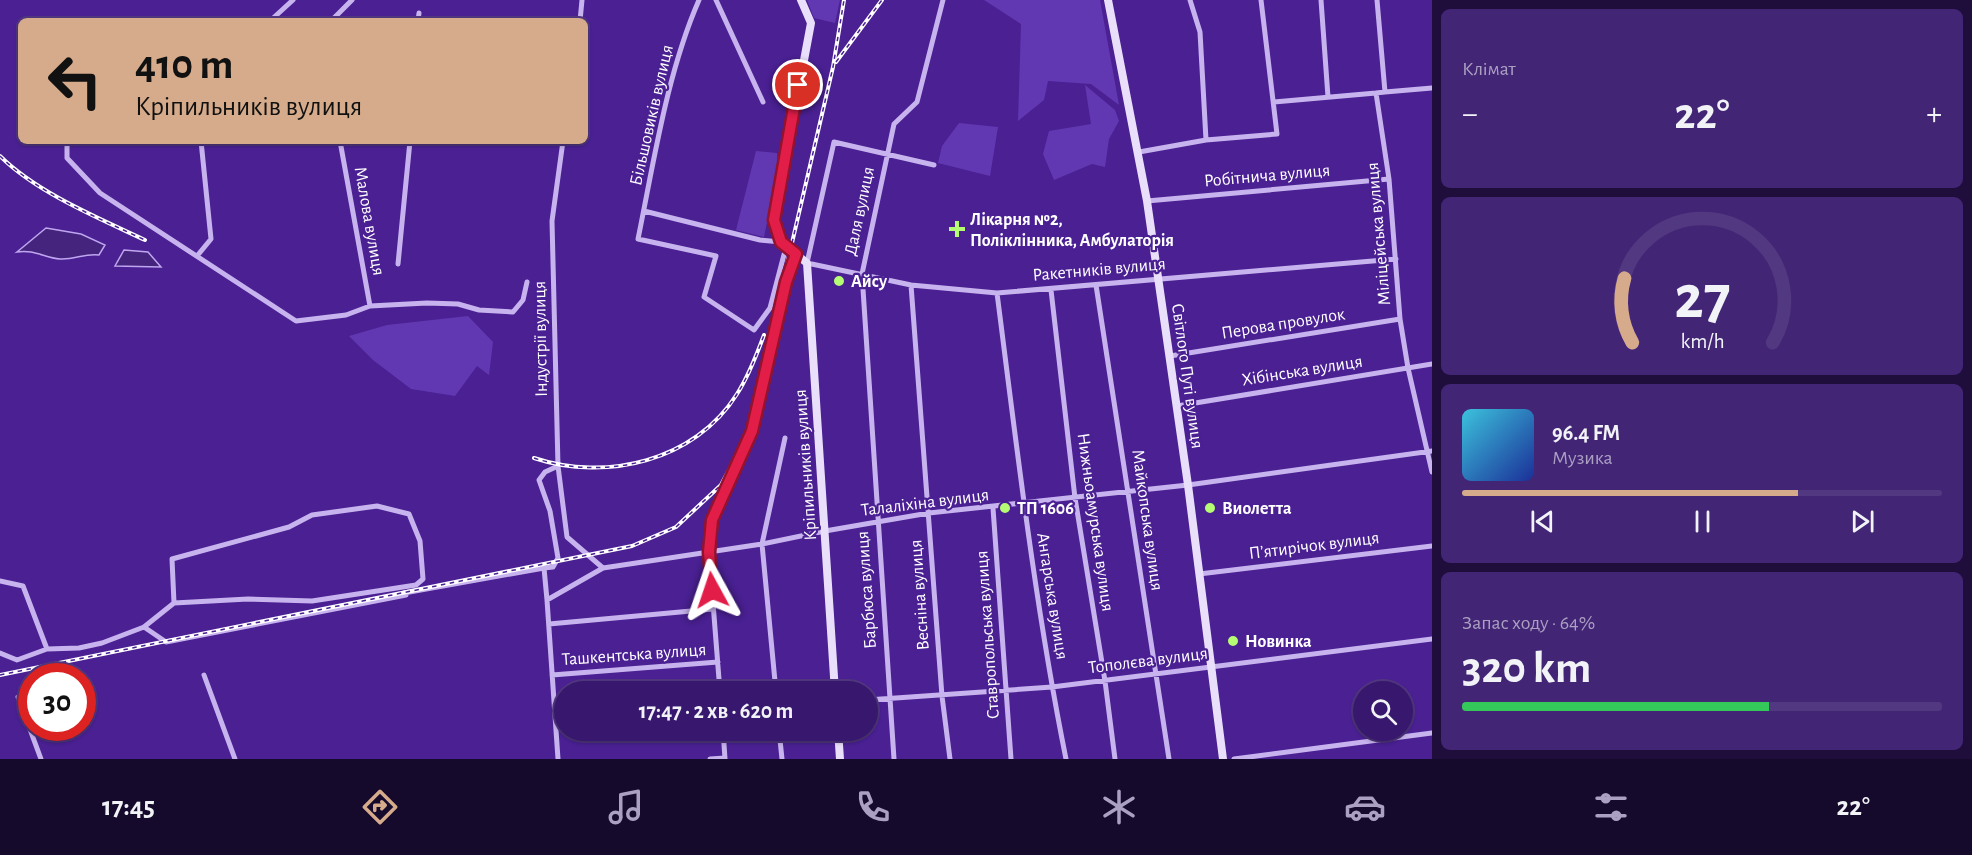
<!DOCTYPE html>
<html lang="uk">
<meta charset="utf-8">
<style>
:root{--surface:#38186e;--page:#432576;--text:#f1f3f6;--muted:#aba0c2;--line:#523781;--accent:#d6ab8b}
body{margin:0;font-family:"Alegreya Sans",sans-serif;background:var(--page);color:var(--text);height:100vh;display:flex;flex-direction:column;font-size:22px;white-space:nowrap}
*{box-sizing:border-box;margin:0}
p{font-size:20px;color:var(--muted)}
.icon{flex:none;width:33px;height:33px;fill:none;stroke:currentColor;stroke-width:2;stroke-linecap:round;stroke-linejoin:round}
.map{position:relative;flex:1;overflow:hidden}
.panel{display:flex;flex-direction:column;gap:9px;padding:9px;background:#1f0d3c;width:540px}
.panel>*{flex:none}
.top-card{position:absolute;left:18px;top:18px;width:570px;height:126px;border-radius:9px;box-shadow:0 2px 4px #0004,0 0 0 2px var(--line);background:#d6ab8b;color:#111;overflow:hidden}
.buttons{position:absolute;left:1353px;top:681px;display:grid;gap:12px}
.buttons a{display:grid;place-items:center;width:60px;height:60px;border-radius:50%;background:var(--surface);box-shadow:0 2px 4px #0004,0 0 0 2px var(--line);font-size:30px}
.speed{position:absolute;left:18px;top:663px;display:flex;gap:12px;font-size:30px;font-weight:700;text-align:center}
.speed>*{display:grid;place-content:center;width:78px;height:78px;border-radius:50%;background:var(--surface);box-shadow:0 2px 4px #0004,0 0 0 2px var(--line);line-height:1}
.speed .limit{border:9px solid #d22;background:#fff;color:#111}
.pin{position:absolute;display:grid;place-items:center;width:51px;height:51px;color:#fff;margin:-26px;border:3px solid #fff;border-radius:50%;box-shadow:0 2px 6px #0007}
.me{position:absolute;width:66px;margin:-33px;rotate:355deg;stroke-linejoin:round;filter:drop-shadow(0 0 4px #0008)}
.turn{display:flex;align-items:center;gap:21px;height:126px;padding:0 18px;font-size:27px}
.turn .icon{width:78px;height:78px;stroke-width:2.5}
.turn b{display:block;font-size:42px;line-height:51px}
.big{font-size:45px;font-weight:600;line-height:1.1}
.panel .widget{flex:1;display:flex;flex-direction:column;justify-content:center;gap:9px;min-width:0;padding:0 21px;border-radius:9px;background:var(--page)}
.panel .dial{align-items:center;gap:0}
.dial svg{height:156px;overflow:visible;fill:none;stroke:var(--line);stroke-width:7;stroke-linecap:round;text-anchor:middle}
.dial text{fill:var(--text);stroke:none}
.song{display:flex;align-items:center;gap:18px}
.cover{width:72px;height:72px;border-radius:9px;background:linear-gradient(135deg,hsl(190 70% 55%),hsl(230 70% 35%))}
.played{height:6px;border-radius:3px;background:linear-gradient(90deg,var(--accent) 70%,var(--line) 70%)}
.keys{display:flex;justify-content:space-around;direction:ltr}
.heat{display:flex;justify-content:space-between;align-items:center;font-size:33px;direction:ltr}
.charge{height:9px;border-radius:4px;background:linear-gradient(90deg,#34c759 64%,var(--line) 0)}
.trip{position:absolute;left:554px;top:681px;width:324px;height:60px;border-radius:30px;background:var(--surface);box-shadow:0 2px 4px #0004,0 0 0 2px var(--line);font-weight:600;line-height:60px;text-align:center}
.dock{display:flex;height:96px;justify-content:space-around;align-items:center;background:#160a2c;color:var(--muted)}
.dock .icon{width:42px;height:42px}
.dock .active{color:var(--accent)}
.dock b{font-size:27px;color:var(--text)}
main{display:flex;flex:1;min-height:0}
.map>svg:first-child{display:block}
</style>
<main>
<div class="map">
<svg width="1432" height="759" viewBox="0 0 1432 759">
<rect width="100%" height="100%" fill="#4a2093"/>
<path fill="#6238b2" d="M807 0H840L835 23 814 18Z
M984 0H1100L1119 105 1091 84 1048 81 1044 100 1018 121 1021 24Z
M1085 85 1115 110 1119 121 1109 139 1105 167 1092 164 1054 180 1043 154 1049 131 1091 124Z
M959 123 998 127 990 176 938 163 942 146Z
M756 151 777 153 778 169 764 237 736 230Z
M468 316 493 342 489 375 477 366 455 396 411 389 373 360 349 336 387 325Z"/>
<path fill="#44247c" stroke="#bfa6ef" stroke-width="1.5" d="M46 228 81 234 105 245 99 255C85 253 74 260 60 259 45 258 34 249 17 252Z
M124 250 148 252 161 267 115 266Z"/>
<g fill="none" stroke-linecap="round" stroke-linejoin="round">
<path stroke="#c7b3ee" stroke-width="5" d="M699 0C667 73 654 161 638 239L716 256 704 297 754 330 770 308 786 247
M716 0 763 102
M1190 0 1200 32 1206 140
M1321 0 1328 97
M1377 0 1385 92 1376 93 1389 179 1400 319 1408 368 1432 472
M270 21 293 0
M331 21 352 0
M418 21 419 13
M580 21 582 0
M1385 92 1432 88
M1274 102 1376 93
M67 141V158L100 193 296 321 346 315 370 306 427 303 458 304 479 310 513 312 523 300 527 282
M340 141 370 306
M563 141 552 221 558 466 567 537 603 568
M1139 152 1206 140 1277 134 1261 0
M934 165 834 142 807 263 911 285 997 293 1396 259
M1147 201 1389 179
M644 211 760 240 781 242
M197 256 211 239 201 141
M398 264 410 141
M911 285 942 696 950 759
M1096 285 1169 759
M1051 290 1075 498 1105 681 1115 759
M997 293C1017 449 1035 605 1066 759
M1170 356 1400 319
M1177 406 1432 364
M993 508 1011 759
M544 568 553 567 558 558 550 511 539 480 545 472 558 466
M1199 574 1432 546
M0 581 23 586 47 649 17 660 0 653
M404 593 544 568 547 600
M549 624 713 609
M144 627 166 642 406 595
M47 649 79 648 102 643 144 627 174 603 248 599 312 601 416 585 423 579 420 541 409 514 377 506 312 515 289 527 172 559 174 603
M204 675 235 759
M552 675 718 662
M720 692 709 552 712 520 751 431 786 282 796 254
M776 692 762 544 785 438
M18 697 41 759
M867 700 1052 687 1432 639
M723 730 725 759
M779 730 782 759
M558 759 547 600 603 568 762 544 825 531 929 513 1188 485 1432 451
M710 759 725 758
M894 759 862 274 894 124 917 102 943 0
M1234 759 1432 733"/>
<path stroke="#e9dffa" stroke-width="8" d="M801 0 811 23 774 220 781 242 807 263 835 692
M1108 0 1147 201 1188 485 1223 759
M838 730 840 759"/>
<g stroke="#fff" stroke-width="4">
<path id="rail" d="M836 62 882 0
M0 156C36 192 98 218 145 240
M534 458C606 482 695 461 737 394 748 377 757 354 764 335
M0 675 632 546 676 527 721 485 747 436 833 67 844 0"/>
</g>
<use href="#rail" stroke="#4a2093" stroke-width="1.5" stroke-dasharray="4.5" stroke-linecap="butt"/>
</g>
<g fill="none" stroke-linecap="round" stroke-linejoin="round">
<g stroke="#92132f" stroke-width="15">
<path id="route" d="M712 590 709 552 712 520 752 431 786 282 796 254 781 242 774 220 798 85"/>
</g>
<use href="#route" stroke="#e11d48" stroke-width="10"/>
</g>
<g fill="#b6fb74" stroke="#4a2093" stroke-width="2">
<path d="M954 220h6v6h6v6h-6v6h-6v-6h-6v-6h6z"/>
<circle cx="839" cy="281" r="6"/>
<circle cx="1005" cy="508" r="6"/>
<circle cx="1210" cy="508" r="6"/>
<circle cx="1233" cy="641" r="6"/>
</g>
<g text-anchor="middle" stroke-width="4.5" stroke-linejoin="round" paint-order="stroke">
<g font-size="18" fill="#fff" stroke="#4a2093">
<text transform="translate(651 115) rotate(-77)" y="6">Більшовиків вулиця</text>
<text transform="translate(1267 175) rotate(-5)" y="6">Робітнича вулиця</text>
<text transform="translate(859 211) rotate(-78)" y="6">Даля вулиця</text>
<text transform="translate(370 221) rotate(80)" y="6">Малова вулиця</text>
<text transform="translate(1378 234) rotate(-95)" y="6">Міліцейська вулиця</text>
<text transform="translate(1099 269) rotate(-5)" y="6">Ракетників вулиця</text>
<text transform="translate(1283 323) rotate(-9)" y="6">Перова провулок</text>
<text transform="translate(540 339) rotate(-91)" y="6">Індустрії вулиця</text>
<text transform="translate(1302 370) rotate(-9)" y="6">Хібінська вулиця</text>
<text transform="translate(1188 376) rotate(82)" y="6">Світлого Путі вулиця</text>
<text transform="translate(805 465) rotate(-94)" y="6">Кріпильників вулиця</text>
<text transform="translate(925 502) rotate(-7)" y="6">Талаліхіна вулиця</text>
<text transform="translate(1148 520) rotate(82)" y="6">Майкопська вулиця</text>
<text transform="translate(1096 522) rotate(82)" y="6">Нижньоамурська вулиця</text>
<text transform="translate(1314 545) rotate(-7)" y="6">П’ятирічок вулиця</text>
<text transform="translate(866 590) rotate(-94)" y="6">Барбюса вулиця</text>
<text transform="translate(919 595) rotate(-94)" y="6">Весніна вулиця</text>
<text transform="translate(1053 596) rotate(81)" y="6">Ангарська вулиця</text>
<text transform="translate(987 635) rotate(-94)" y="6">Ставропольська вулиця</text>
<text transform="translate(634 654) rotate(-4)" y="6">Ташкентська вулиця</text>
<text transform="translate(1148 660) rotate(-7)" y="6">Тополєва вулиця</text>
</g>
<g font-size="18" font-weight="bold" fill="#fff" stroke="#4a2093" text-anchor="start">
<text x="970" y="225">Лікарня №2,<tspan x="970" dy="21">Поліклінника, Амбулаторія</tspan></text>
<text x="851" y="287">Айсу</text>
<text x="1017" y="514">ТП 1606</text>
<text x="1222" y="514">Виолетта</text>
<text x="1245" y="647">Новинка</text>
</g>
</g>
</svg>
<div class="buttons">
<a><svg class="icon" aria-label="search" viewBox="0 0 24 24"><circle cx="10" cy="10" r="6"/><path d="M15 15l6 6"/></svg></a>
</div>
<div class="speed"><div class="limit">30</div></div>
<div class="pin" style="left:798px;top:85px;background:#d93025"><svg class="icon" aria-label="arrive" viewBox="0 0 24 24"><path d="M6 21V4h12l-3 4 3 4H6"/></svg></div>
<svg class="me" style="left:712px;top:590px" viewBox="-20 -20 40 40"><path d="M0-17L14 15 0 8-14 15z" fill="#e11d48" stroke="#fff" stroke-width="4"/></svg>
<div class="trip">17:47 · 2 хв · 620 m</div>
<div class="top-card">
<div class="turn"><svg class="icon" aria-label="left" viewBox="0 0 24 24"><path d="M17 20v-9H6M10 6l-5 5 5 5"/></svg><div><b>410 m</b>Кріпильників вулиця</div></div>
</div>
</div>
<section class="panel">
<div class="widget"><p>Клімат</p>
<div class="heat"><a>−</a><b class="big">22°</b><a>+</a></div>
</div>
<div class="widget dial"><svg viewBox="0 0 100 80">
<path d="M14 69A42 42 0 1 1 86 69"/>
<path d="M14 69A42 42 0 0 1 10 36" stroke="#d6ab8b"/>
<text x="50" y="56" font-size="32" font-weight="700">27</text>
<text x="50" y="72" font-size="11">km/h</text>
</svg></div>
<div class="widget">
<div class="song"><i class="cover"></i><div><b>96.4 FM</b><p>Музика</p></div></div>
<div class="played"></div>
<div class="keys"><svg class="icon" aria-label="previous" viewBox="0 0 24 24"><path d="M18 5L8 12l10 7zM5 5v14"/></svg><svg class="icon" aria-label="pause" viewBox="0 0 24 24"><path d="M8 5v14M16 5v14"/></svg><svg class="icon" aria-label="next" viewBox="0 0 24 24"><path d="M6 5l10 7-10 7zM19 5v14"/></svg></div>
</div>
<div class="widget"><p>Запас ходу · 64%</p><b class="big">320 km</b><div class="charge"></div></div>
</section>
</main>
<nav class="dock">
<b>17:45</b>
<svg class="icon active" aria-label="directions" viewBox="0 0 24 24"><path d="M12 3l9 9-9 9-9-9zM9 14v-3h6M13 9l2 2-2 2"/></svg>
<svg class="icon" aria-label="music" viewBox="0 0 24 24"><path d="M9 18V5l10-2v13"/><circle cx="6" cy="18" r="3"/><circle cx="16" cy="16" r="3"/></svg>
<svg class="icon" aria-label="phone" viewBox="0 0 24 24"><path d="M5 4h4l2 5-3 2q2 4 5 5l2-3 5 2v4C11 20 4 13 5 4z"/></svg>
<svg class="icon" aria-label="climate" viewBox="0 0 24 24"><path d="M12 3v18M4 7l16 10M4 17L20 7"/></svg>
<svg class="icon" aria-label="car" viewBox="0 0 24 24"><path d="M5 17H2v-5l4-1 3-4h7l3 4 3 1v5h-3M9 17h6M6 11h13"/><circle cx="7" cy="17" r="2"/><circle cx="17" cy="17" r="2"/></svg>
<svg class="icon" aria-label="filters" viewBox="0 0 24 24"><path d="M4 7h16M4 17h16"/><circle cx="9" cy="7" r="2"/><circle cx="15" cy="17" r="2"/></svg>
<b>22°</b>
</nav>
